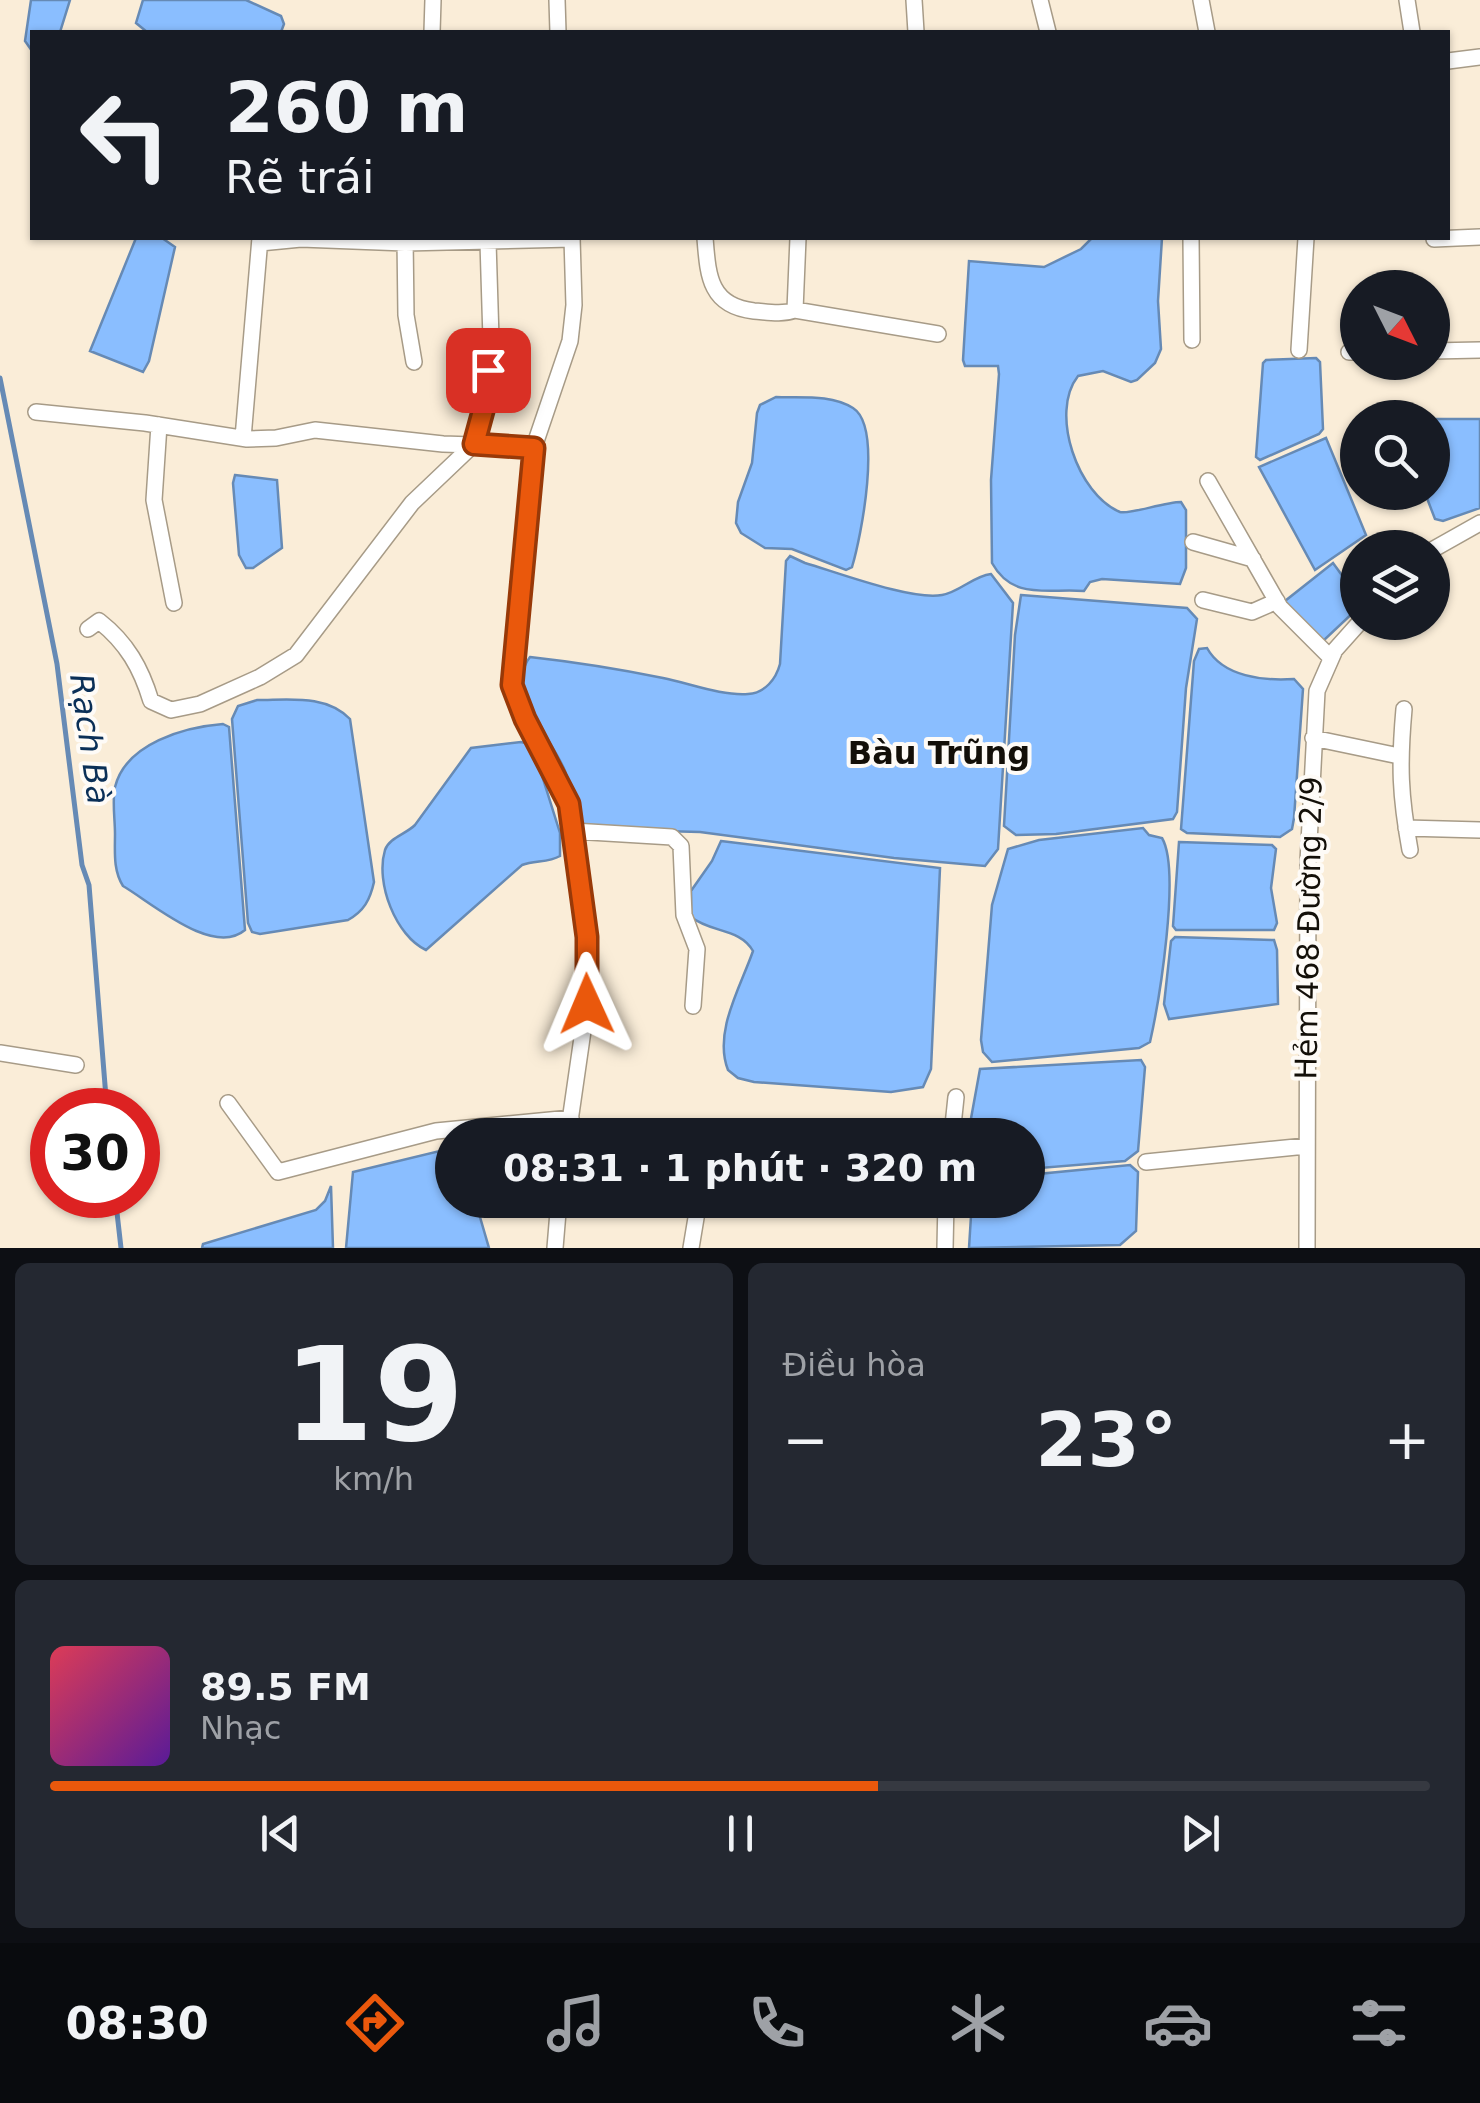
<!DOCTYPE html>
<html lang="vi">
<meta charset="utf-8">
<style>
:root{--surface:#171b24;--page:#242831;--text:#f1f3f6;--muted:#9ea1a6;--line:#363941;--accent:#ea580c}
body{margin:0;font-family:"DejaVu Sans",sans-serif;background:var(--page);color:var(--text);height:100vh;display:flex;flex-direction:column;font-size:38px;white-space:nowrap}
*{box-sizing:border-box;margin:0}
p{font-size:32px;color:var(--muted)}
.icon{flex:none;width:55px;height:55px;fill:none;stroke:currentColor;stroke-width:2;stroke-linecap:round;stroke-linejoin:round}
.map{position:relative;height:1248px;overflow:hidden}
.panel{display:flex;flex-direction:column;gap:15px;padding:15px;background:#0d0f14;flex:1}
.panel>*{flex:none}
.guide{position:absolute;left:30px;top:30px;width:1420px;height:210px;border-radius:0px;box-shadow:0 2px 8px #0004;background:#171b24;color:var(--text);overflow:hidden}
.needle{width:65px;rotate:132deg}
.fabs{position:absolute;left:1340px;top:270px;display:grid;gap:20px}
.fabs a{display:grid;place-items:center;width:110px;height:110px;border-radius:50%;background:var(--surface);box-shadow:0 2px 8px #0004;font-size:50px}
.speed{position:absolute;left:30px;top:1088px;display:flex;gap:20px;font-size:50px;font-weight:700;text-align:center}
.speed>*{display:grid;place-content:center;width:130px;height:130px;border-radius:50%;background:var(--surface);box-shadow:0 2px 8px #0004;line-height:1}
.speed .limit{border:15px solid #d22;background:#fff;color:#111}
.pin{position:absolute;display:grid;place-items:center;width:85px;height:85px;color:#fff;margin:-42px;border-radius:20px;box-shadow:0 5px 15px #0006}
.me{position:absolute;width:110px;margin:-55px;rotate:359deg;stroke-linejoin:round;filter:drop-shadow(0 0 8px #0008)}
.turn{display:flex;align-items:center;gap:35px;height:210px;padding:0 30px;font-size:45px}
.turn .icon{width:130px;height:130px;stroke-width:2.5}
.turn b{display:block;font-size:70px;line-height:85px}
.big{font-size:75px;font-weight:700;line-height:1.1}
.panel .widget{flex:1;display:flex;flex-direction:column;justify-content:center;gap:15px;min-width:0;padding:0 35px;border-radius:15px;background:var(--page)}
.panel .dial{align-items:center;gap:0}
.dial b{font-size:130px;line-height:1}
.song{display:flex;align-items:center;gap:30px}
.cover{width:120px;height:120px;border-radius:15px;background:linear-gradient(135deg,hsl(350 70% 55%),hsl(270 70% 35%))}
.played{height:10px;border-radius:5px;background:linear-gradient(90deg,var(--accent) 60%,var(--line) 60%)}
.keys{display:flex;justify-content:space-around;direction:ltr}
.heat{display:flex;justify-content:space-between;align-items:center;font-size:55px;direction:ltr}
.panel .tiles{flex:1;display:grid;gap:15px;grid-template-columns:1fr 1fr}
.widget:last-child{grid-column:span 2}
.trip{position:absolute;left:435px;top:1118px;width:610px;height:100px;border-radius:50px;background:var(--surface);box-shadow:0 2px 8px #0004;font-weight:700;line-height:100px;text-align:center}
.tabs{display:flex;height:160px;justify-content:space-around;align-items:center;background:#090b0e;color:var(--muted)}
.tabs .icon{width:70px;height:70px}
.tabs .on{color:var(--accent)}
.tabs b{font-size:45px;color:var(--text)}
.map>svg:first-child{display:block}
</style>
<div class="map">
<svg width="1480" height="1248" viewBox="0 0 1480 1248">
<rect width="100%" height="100%" fill="#faedd8"/>
<path fill="#8abeff" stroke="#668ab5" stroke-width="2.5" d="M31 0H70L60 32H32V51L25 41Z
M143 0H246L281 16 284 24 281 32H147L136 23Z
M136 238H162L175 247 149 361 143 372 90 351Z
M1092 238H1162L1158 301 1161 349 1155 363 1137 380 1131 382 1103 371 1078 376C1049 413 1078 495 1120 512 1129 515 1164 502 1181 502L1186 510V568L1180 584 1102 579 1090 582 1084 591C1048 588 1013 601 992 563L991 480 999 374 998 366H965L963 360 969 261 1044 267 1081 249Z
M1316 358 1320 362 1323 429 1319 434 1260 460 1256 457 1263 363 1266 360Z
M776 397C801 398 831 394 853 408 883 427 861 537 852 567L846 570 792 549 765 548 741 533 736 523 738 502 752 463 757 413 760 405Z
M1433 419H1480V508L1443 521 1435 519 1425 493 1432 492Z
M1326 438 1366 535 1315 570 1259 467Z
M235 475 277 480 282 548 253 568H246L239 555 233 483Z
M790 556 805 563C836 572 913 601 942 595 960 592 973 576 991 574L1013 603 998 849 985 866 894 858 700 832 587 829 581 824C572 807 571 789 565 771 553 741 505 687 530 657 575 662 619 669 663 678 689 683 721 696 748 694 765 693 776 679 780 664L786 561Z
M1333 563 1357 596V609L1321 643 1285 601Z
M1021 595 1187 608 1197 619 1186 688 1177 812 1173 819 1056 834 1016 835 1004 826 1015 635Z
M1207 648C1223 677 1264 681 1294 679L1303 689 1294 818 1292 829 1280 837 1187 833 1181 829 1194 661 1199 649Z
M257 700C289 700 326 694 350 719L374 882C370 900 364 911 348 920L260 934 252 932 248 923 232 719 238 706Z
M223 724 229 727 245 930C213 957 152 903 123 886 113 870 115 852 115 834 115 819 112 801 115 787 126 743 185 727 223 724Z
M521 742 529 744 534 750 560 833V856C548 863 535 860 522 865L426 950C396 936 375 883 385 850 389 838 406 834 415 825L471 748Z
M1143 828 1149 835 1162 838C1181 870 1159 1002 1150 1042L1139 1048 992 1062 983 1052 981 1040 992 905 1008 849 1039 840Z
M721 841 940 868 931 1069 923 1087 891 1092 754 1082 738 1078 728 1070C713 1032 741 986 753 951 740 928 711 933 691 917V891L712 861Z
M1179 842 1272 845 1276 849 1271 888 1277 923 1274 930H1176L1173 926Z
M1175 937 1274 940 1277 950 1278 1004 1169 1019 1164 1004 1171 941Z
M1141 1060 1145 1067 1138 1151 1125 1161 1028 1169V1135H968L980 1069Z
M452 1148V1200H475L489 1248H346L353 1172Z
M1130 1165 1138 1172 1136 1231 1120 1245 969 1248 972 1200H1028V1175Z
M331 1186 333 1248H202L203 1244 316 1210 325 1201Z"/>
<g fill="none" stroke-linecap="round" stroke-linejoin="round">
<path stroke="#668ab5" stroke-width="5" d="M0 378 57 664 82 865 89 885 107 1110
M115 1195 121 1248"/>
<g stroke="#a79b87" stroke-width="18">
<path id="minor" d="M557 0 558 32
M914 0 916 32
M1040 0 1048 32
M1201 0 1207 32
M1407 0 1412 32
M432 32 433 0
M1448 61 1480 57
M405 238 406 315 414 362
M705 238C708 275 709 306 754 311 768 312 781 315 795 310L938 334
M1191 238 1192 340
M1434 239 1480 237
M260 243 301 239 405 243 572 239
M795 310 798 238
M1299 350 1306 238
M1432 351 1480 350
M1349 352H1358
M36 412 145 423 247 439 276 438 315 430 443 444 534 447
M159 425 154 500 174 603
M243 438 260 238
M1208 481 1280 607 1331 658
M1193 542 1253 559
M1432 550 1480 523
M1203 600 1252 612 1277 601
M88 629 99 621C127 643 141 668 151 701L171 710 200 704 260 677 296 655 412 503 474 444 486 400 491 339 488 242
M1404 709C1399 765 1400 795 1410 850
M1313 738 1399 756
M1406 828 1480 830
M573 831 672 837 681 846 684 915 697 949 693 1006
M0 1053 76 1065
M228 1103 278 1172 436 1131 571 1118
M568 1135 587 1003V937L569 803 525 719 513 685 534 447 570 341 574 305 572 238
M952 1135 956 1097
M1146 1162 1306 1146
M890 1200 945 1203
M555 1248 559 1200
M691 1248 699 1200
M945 1248 946 1200
M1307 1248 1308 862 1317 691 1335 650 1360 622"/>
</g>
<use href="#minor" stroke="#fff" stroke-width="15"/>
</g>
<g fill="none" stroke-linecap="round" stroke-linejoin="round">
<g stroke="#983908" stroke-width="25">
<path id="route" d="M488 370 486 400 474 444 534 448 512 685 525 719 569 804 587 937V1004"/>
</g>
<use href="#route" stroke="#ea580c" stroke-width="18"/>
</g>
<g text-anchor="middle" stroke-width="8" stroke-linejoin="round" paint-order="stroke">
<g font-size="30" fill="#130f08" stroke="#fefbf7">
<text transform="translate(1309 928) rotate(-89)" y="10">Hẻm 468 Đường 2/9</text>
</g>
<g font-size="32" font-style="italic" fill="#0a2f57" stroke="#fefbf7">
<text transform="translate(90 739) rotate(82)" y="11">Rạch Bà</text>
</g>
<g font-size="32" font-weight="bold" fill="#130f08" stroke="#fefbf7">
<text x="939" y="764">Bàu Trũng</text>
</g>
</g>
</svg>
<div class="fabs">
<a><svg class="needle" viewBox="-14 -14 28 28"><path d="M0-13l5 13h-10z" fill="#e53935"/><path d="M0 13l5-13h-10z" fill="#9ea1a6"/></svg></a>
<a><svg class="icon" aria-label="search" viewBox="0 0 24 24"><circle cx="10" cy="10" r="6"/><path d="M15 15l6 6"/></svg></a>
<a><svg class="icon" aria-label="layers" viewBox="0 0 24 24"><path d="M12 4l9 5-9 5-9-5zM3 14l9 5 9-5"/></svg></a>
</div>
<div class="speed"><div class="limit">30</div></div>
<div class="pin" style="left:488px;top:370px;background:#d93025"><svg class="icon" aria-label="arrive" viewBox="0 0 24 24"><path d="M6 21V4h12l-3 4 3 4H6"/></svg></div>
<svg class="me" style="left:587px;top:1004px" viewBox="-20 -20 40 40"><path d="M0-17L14 15 0 8-14 15z" fill="#ea580c" stroke="#fff" stroke-width="4"/></svg>
<div class="trip">08:31 · 1 phút · 320 m</div>
<div class="guide">
<div class="turn"><svg class="icon" aria-label="left" viewBox="0 0 24 24"><path d="M17 20v-9H6M10 6l-5 5 5 5"/></svg><div><b>260 m</b>Rẽ trái</div></div>
</div>
</div>
<section class="panel">
<div class="tiles">
<div class="widget dial"><b>19</b><p>km/h</p></div>
<div class="widget"><p>Điều hòa</p>
<div class="heat"><a>−</a><b class="big">23°</b><a>+</a></div>
</div>
<div class="widget">
<div class="song"><i class="cover"></i><div><b>89.5 FM</b><p>Nhạc</p></div></div>
<div class="played"></div>
<div class="keys"><svg class="icon" aria-label="previous" viewBox="0 0 24 24"><path d="M18 5L8 12l10 7zM5 5v14"/></svg><svg class="icon" aria-label="pause" viewBox="0 0 24 24"><path d="M8 5v14M16 5v14"/></svg><svg class="icon" aria-label="next" viewBox="0 0 24 24"><path d="M6 5l10 7-10 7zM19 5v14"/></svg></div>
</div>
</div>
</section>
<nav class="tabs">
<b>08:30</b>
<svg class="icon on" aria-label="directions" viewBox="0 0 24 24"><path d="M12 3l9 9-9 9-9-9zM9 14v-3h6M13 9l2 2-2 2"/></svg>
<svg class="icon" aria-label="music" viewBox="0 0 24 24"><path d="M9 18V5l10-2v13"/><circle cx="6" cy="18" r="3"/><circle cx="16" cy="16" r="3"/></svg>
<svg class="icon" aria-label="phone" viewBox="0 0 24 24"><path d="M5 4h4l2 5-3 2q2 4 5 5l2-3 5 2v4C11 20 4 13 5 4z"/></svg>
<svg class="icon" aria-label="climate" viewBox="0 0 24 24"><path d="M12 3v18M4 7l16 10M4 17L20 7"/></svg>
<svg class="icon" aria-label="car" viewBox="0 0 24 24"><path d="M5 17H2v-5l4-1 3-4h7l3 4 3 1v5h-3M9 17h6M6 11h13"/><circle cx="7" cy="17" r="2"/><circle cx="17" cy="17" r="2"/></svg>
<svg class="icon" aria-label="filters" viewBox="0 0 24 24"><path d="M4 7h16M4 17h16"/><circle cx="9" cy="7" r="2"/><circle cx="15" cy="17" r="2"/></svg>
</nav>
